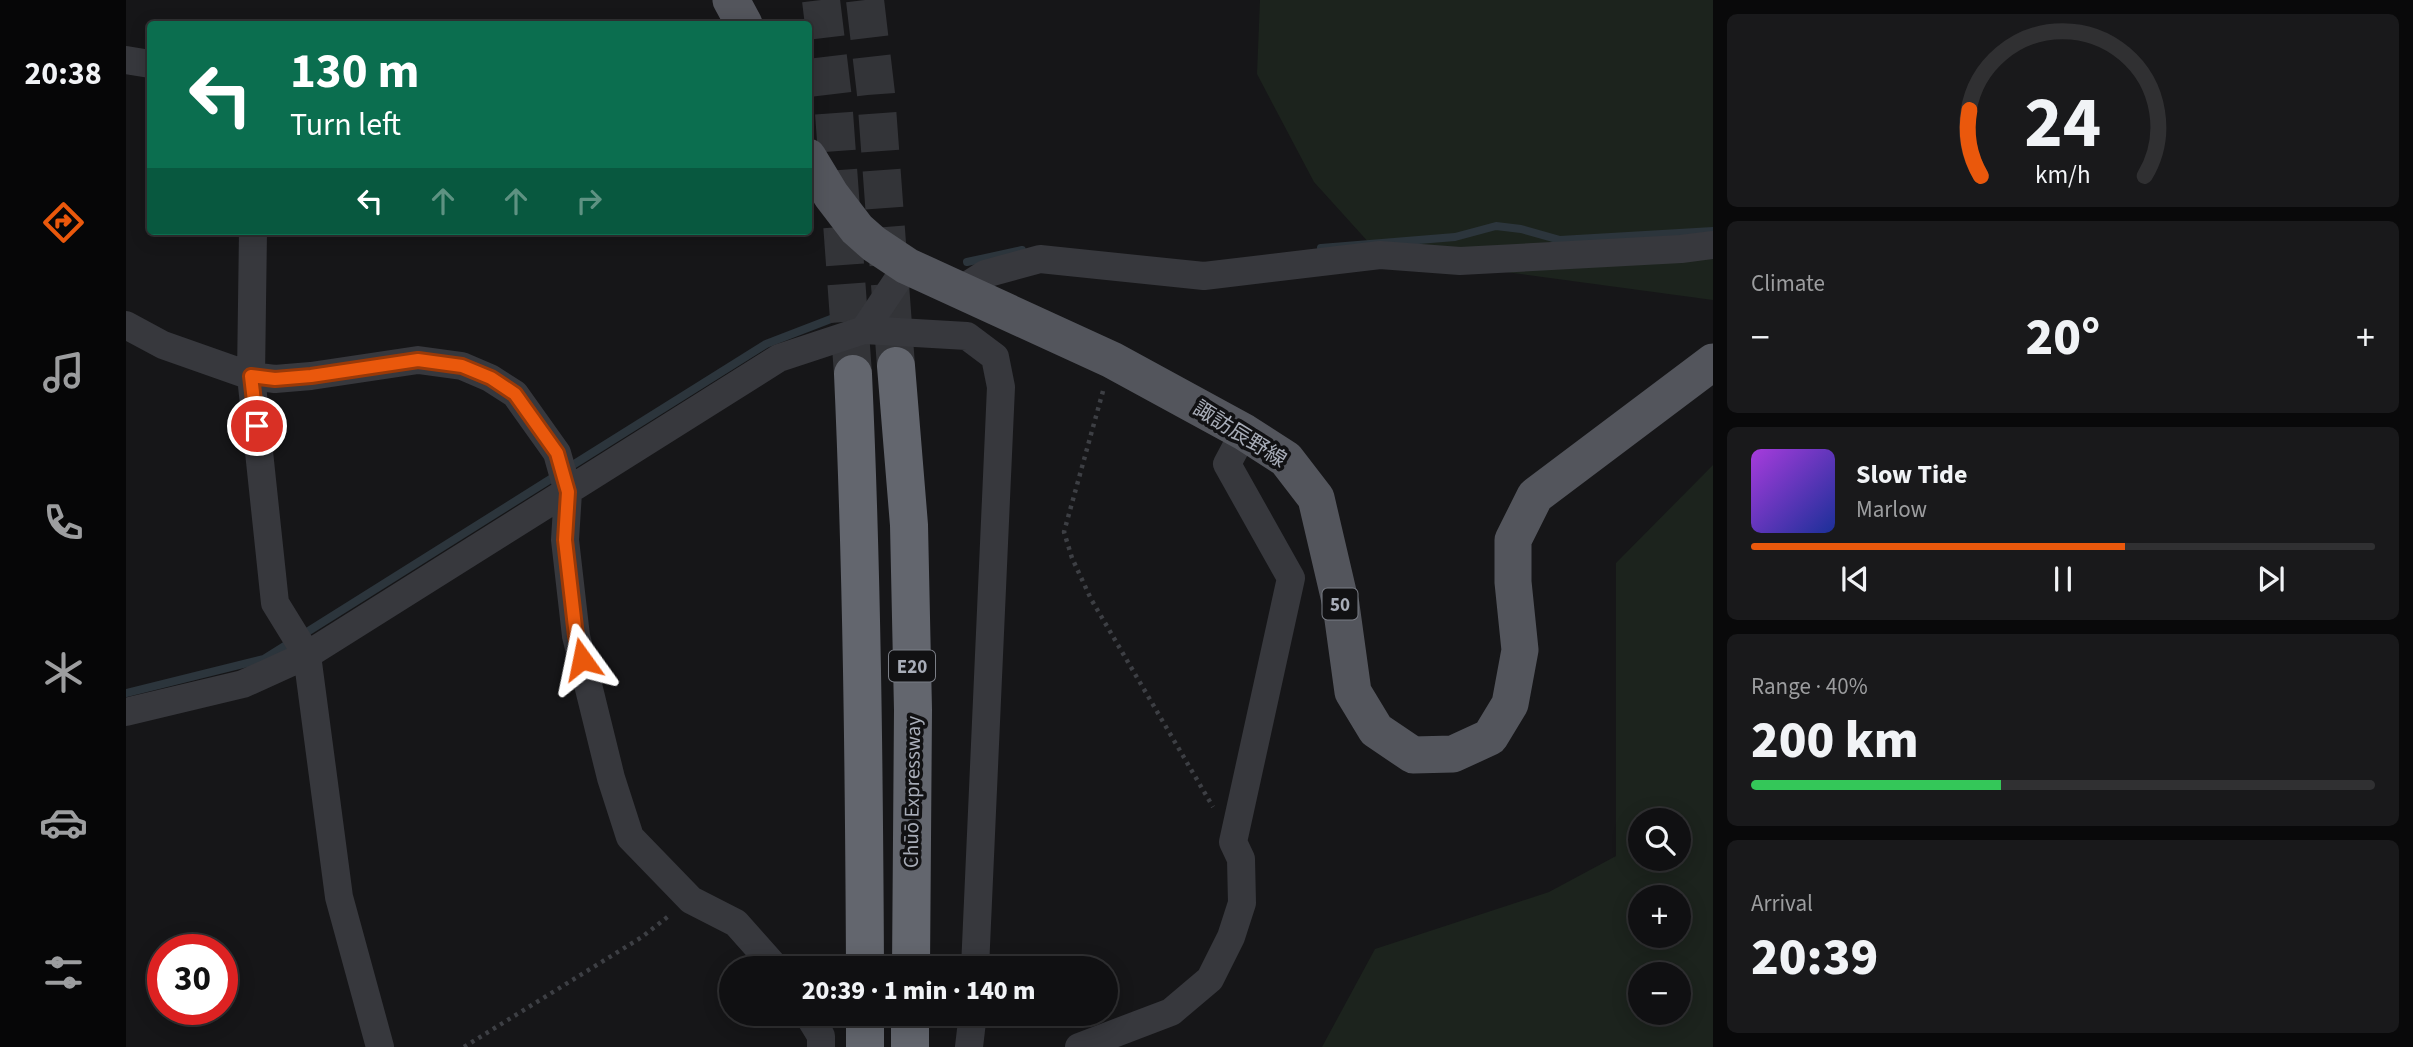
<!DOCTYPE html>
<meta charset="utf-8">
<style>
:root{--surface:#101012;--page:#19191b;--text:#f1f3f6;--muted:#9c9d9f;--line:#303032;--accent:#ea580c}
body{margin:0;font-family:"Source Sans 3","Noto Sans JP",sans-serif;background:var(--page);color:var(--text);height:100vh;display:flex;flex-direction:column;font-size:26px;white-space:nowrap}
*{box-sizing:border-box;margin:0}
p{font-size:23px;color:var(--muted)}
.icon{flex:none;width:38px;height:38px;fill:none;stroke:currentColor;stroke-width:2;stroke-linecap:round;stroke-linejoin:round}
.map{position:relative;flex:1;overflow:hidden}
.drawer{display:flex;flex-direction:column;gap:14px;padding:14px;background:#09090a;width:700px}
.drawer>*{flex:none}
.guide{position:absolute;left:21px;top:21px;width:665px;height:214px;border-radius:7px;box-shadow:0 4px 18px #0003,0 0 0 2px var(--line);background:#0b6e4f;color:#fff;overflow:hidden}
.fabs{position:absolute;left:1502px;top:808px;display:grid;gap:14px}
.fabs a{display:grid;place-items:center;width:63px;height:63px;border-radius:50%;background:var(--surface);box-shadow:0 4px 18px #0003,0 0 0 2px var(--line);font-size:35px}
.speed{position:absolute;left:21px;top:934px;display:flex;gap:14px;font-size:35px;font-weight:700;text-align:center}
.speed>*{display:grid;place-content:center;width:91px;height:91px;border-radius:50%;background:var(--surface);box-shadow:0 4px 18px #0003,0 0 0 2px var(--line);line-height:1}
.speed .limit{border:10px solid #d22;background:#fff;color:#111}
.pin{position:absolute;display:grid;place-items:center;width:60px;height:60px;color:#fff;margin:-30px;border:4px solid #fff;border-radius:50%;box-shadow:0 2px 7px #0007}
.me{position:absolute;width:77px;margin:-38px;rotate:348deg;stroke-linejoin:round;filter:drop-shadow(0 0 5px #0008)}
.turn{display:flex;align-items:center;gap:24px;height:147px;padding:0 28px;font-size:32px}
.turn .icon{width:91px;height:91px;stroke-width:2.5}
.turn b{display:block;font-size:49px;line-height:60px}
.lanes{display:flex;align-items:center;height:66px;padding:0 28px;background:#0003;justify-content:center;gap:35px;direction:ltr}
.lanes .off{opacity:.35}
.big{font-size:52px;font-weight:800;line-height:1.1}
.drawer .card{flex:1;display:flex;flex-direction:column;justify-content:center;gap:10px;min-width:0;padding:0 24px;border-radius:10px;background:var(--page)}
.drawer .dial{align-items:center;gap:0}
.dial svg{height:182px;overflow:visible;fill:none;stroke:var(--line);stroke-width:7;stroke-linecap:round;text-anchor:middle}
.dial text{fill:var(--text);stroke:none}
.song{display:flex;align-items:center;gap:21px}
.cover{width:84px;height:84px;border-radius:10px;background:linear-gradient(135deg,hsl(280 70% 55%),hsl(230 70% 35%))}
.played{height:7px;border-radius:4px;background:linear-gradient(90deg,var(--accent) 60%,var(--line) 60%)}
.keys{display:flex;justify-content:space-around;direction:ltr}
.heat{display:flex;justify-content:space-between;align-items:center;font-size:38px;direction:ltr}
.charge{height:10px;border-radius:5px;background:linear-gradient(90deg,#34c759 40%,var(--line) 0)}
.trip{position:absolute;left:593px;top:956px;width:399px;height:70px;border-radius:35px;background:var(--surface);box-shadow:0 4px 18px #0003,0 0 0 2px var(--line);font-weight:800;line-height:70px;text-align:center}
main{display:flex;flex:1;min-height:0}
.tab-bar{display:flex;flex-direction:column;width:126px;justify-content:space-around;align-items:center;background:#060607;color:var(--muted)}
.tab-bar .icon{width:49px;height:49px}
.tab-bar .selected{color:var(--accent)}
.tab-bar b{font-size:32px;color:var(--text)}
.map>svg:first-child{display:block}
</style>
<main>
<nav class="tab-bar">
<b>20:38</b>
<svg class="icon selected" aria-label="directions" viewBox="0 0 24 24"><path d="M12 3l9 9-9 9-9-9zM9 14v-3h6M13 9l2 2-2 2"/></svg>
<svg class="icon" aria-label="music" viewBox="0 0 24 24"><path d="M9 18V5l10-2v13"/><circle cx="6" cy="18" r="3"/><circle cx="16" cy="16" r="3"/></svg>
<svg class="icon" aria-label="phone" viewBox="0 0 24 24"><path d="M5 4h4l2 5-3 2q2 4 5 5l2-3 5 2v4C11 20 4 13 5 4z"/></svg>
<svg class="icon" aria-label="climate" viewBox="0 0 24 24"><path d="M12 3v18M4 7l16 10M4 17L20 7"/></svg>
<svg class="icon" aria-label="car" viewBox="0 0 24 24"><path d="M5 17H2v-5l4-1 3-4h7l3 4 3 1v5h-3M9 17h6M6 11h13"/><circle cx="7" cy="17" r="2"/><circle cx="17" cy="17" r="2"/></svg>
<svg class="icon" aria-label="filters" viewBox="0 0 24 24"><path d="M4 7h16M4 17h16"/><circle cx="9" cy="7" r="2"/><circle cx="15" cy="17" r="2"/></svg>
</nav>
<div class="map">
<svg width="1587" height="1047" viewBox="0 0 1587 1047">
<rect width="100%" height="100%" fill="#161618"/>
<path fill="#1c231d" fill-rule="evenodd" d="M1134 0H1587V300L1254 255 1188 182 1131 74Z
M1587 465V1047H1196L1249 949 1423 892 1490 856V563ZM1514 821H1552V859H1514ZM1514 898H1552V936H1514ZM1514 975H1552V1013H1514Z"/>
<g fill="none" stroke-linecap="round" stroke-linejoin="round">
<path stroke="#2c353c" stroke-width="8" d="M1195 248 1329 237 1370 226 1395 229 1434 240 1587 231
M841 262 896 250
M442 468 640 344 723 312
M0 693 138 659 431 475"/>
<path stroke="#333438" stroke-width="38" stroke-dasharray="38 19" stroke-linecap="butt" d="M695 0 707 99 727 374
M739 0 750 94 770 366"/>
<path stroke="#3d3f44" stroke-width="4.5" stroke-dasharray="3.5 5" stroke-linecap="butt" d="M977 391 938 532 946 558 965 599 1087 807
M338 1047 516 937 544 915"/>
<path stroke="#37383d" stroke-width="28" d="M0 60 24 64
M127 231 125 376 149 603 181 655 213 897 254 1047
M834 290 859 274 914 259 1078 276 1254 255 1334 261 1555 249 1587 245
M0 325 37 345 125 376 149 379 185 376 292 360 336 366 364 378 389 394 431 453 442 492 439 540 450 636 485 778 504 837 565 900 610 923 650 968
M738 330 781 266
M0 712 117 684 181 655 653 358 738 330 841 336 869 357 875 387 849 968
M681 1013 695 1036V1047
M843 1047 847 1013
M953 1047 1045 1012 1084 979 1105 937 1116 903 1115 859 1107 842 1165 578 1101 464 1118 432"/>
<path stroke="#53555c" stroke-width="37" d="M605 0 618 24
M682 157 705 195 731 229 748 244 781 266 986 360 1118 432 1160 459 1190 498 1215 605 1227 692 1250 730 1287 755 1327 754 1364 737 1384 704 1394 650 1387 582V540L1409 496 1587 362"/>
<path stroke="#63666e" stroke-width="38" d="M770 366 783 525 787 710 785 968
M727 374C736 572 738 770 739 968
M739 1047V1013
M784 1047V1013"/>
</g>
<g fill="none" stroke-linecap="round" stroke-linejoin="round">
<g stroke="#983908" stroke-width="18">
<path id="route" d="M131 426 125 376 149 379 185 376 292 360 336 366 365 378 389 394 431 453 442 492 439 540 450 636 456 659"/>
</g>
<use href="#route" stroke="#ea580c" stroke-width="12"/>
</g>
<g text-anchor="middle" stroke-width="7" stroke-linejoin="round" paint-order="stroke">
<g fill="#111113" stroke="#7b7e86" stroke-width="2">
<rect x="1196.5" y="588.5" width="35" height="31" rx="5"/>
<rect x="763" y="650.5" width="46" height="31" rx="5"/>
</g>
<g font-size="19" font-weight="bold" fill="#a8adb8">
<text x="1214" y="611">50</text>
<text x="786" y="673">E20</text>
</g>
<g font-size="21" fill="#a8adb8" stroke="#111113">
<text transform="translate(1114 434) rotate(32)" y="7">諏訪辰野線</text>
<text transform="translate(786 792) rotate(-89)" y="7">Chūō Expressway</text>
</g>
</g>
</svg>
<div class="fabs">
<a><svg class="icon" aria-label="search" viewBox="0 0 24 24"><circle cx="10" cy="10" r="6"/><path d="M15 15l6 6"/></svg></a>
<a>+</a>
<a>−</a>
</div>
<div class="speed"><div class="limit">30</div></div>
<div class="pin" style="left:131px;top:426px;background:#d93025"><svg class="icon" aria-label="arrive" viewBox="0 0 24 24"><path d="M6 21V4h12l-3 4 3 4H6"/></svg></div>
<svg class="me" style="left:456px;top:659px" viewBox="-20 -20 40 40"><path d="M0-17L14 15 0 8-14 15z" fill="#ea580c" stroke="#fff" stroke-width="4"/></svg>
<div class="trip">20:39 · 1 min · 140 m</div>
<div class="guide">
<div class="turn"><svg class="icon" aria-label="left" viewBox="0 0 24 24"><path d="M17 20v-9H6M10 6l-5 5 5 5"/></svg><div><b>130 m</b>Turn left</div></div>
<div class="lanes"><svg class="icon" aria-label="left" viewBox="0 0 24 24"><path d="M17 20v-9H6M10 6l-5 5 5 5"/></svg><svg class="icon off" aria-label="ahead" viewBox="0 0 24 24"><path d="M12 20V5M6 11l6-6 6 6"/></svg><svg class="icon off" aria-label="ahead" viewBox="0 0 24 24"><path d="M12 20V5M6 11l6-6 6 6"/></svg><svg class="icon off" aria-label="right" viewBox="0 0 24 24"><path d="M7 20v-9h11M14 6l5 5-5 5"/></svg></div>
</div>
</div>
<section class="drawer">
<div class="card dial"><svg viewBox="0 0 100 80">
<path d="M14 69A42 42 0 1 1 86 69"/>
<path d="M14 69A42 42 0 0 1 9 40" stroke="#ea580c"/>
<text x="50" y="56" font-size="32" font-weight="700">24</text>
<text x="50" y="72" font-size="11">km/h</text>
</svg></div>
<div class="card"><p>Climate</p>
<div class="heat"><a>−</a><b class="big">20°</b><a>+</a></div>
</div>
<div class="card">
<div class="song"><i class="cover"></i><div><b>Slow Tide</b><p>Marlow</p></div></div>
<div class="played"></div>
<div class="keys"><svg class="icon" aria-label="previous" viewBox="0 0 24 24"><path d="M18 5L8 12l10 7zM5 5v14"/></svg><svg class="icon" aria-label="pause" viewBox="0 0 24 24"><path d="M8 5v14M16 5v14"/></svg><svg class="icon" aria-label="next" viewBox="0 0 24 24"><path d="M6 5l10 7-10 7zM19 5v14"/></svg></div>
</div>
<div class="card"><p>Range · 40%</p><b class="big">200 km</b><div class="charge"></div></div>
<div class="card"><p>Arrival</p><b class="big">20:39</b></div>
</section>
</main>
